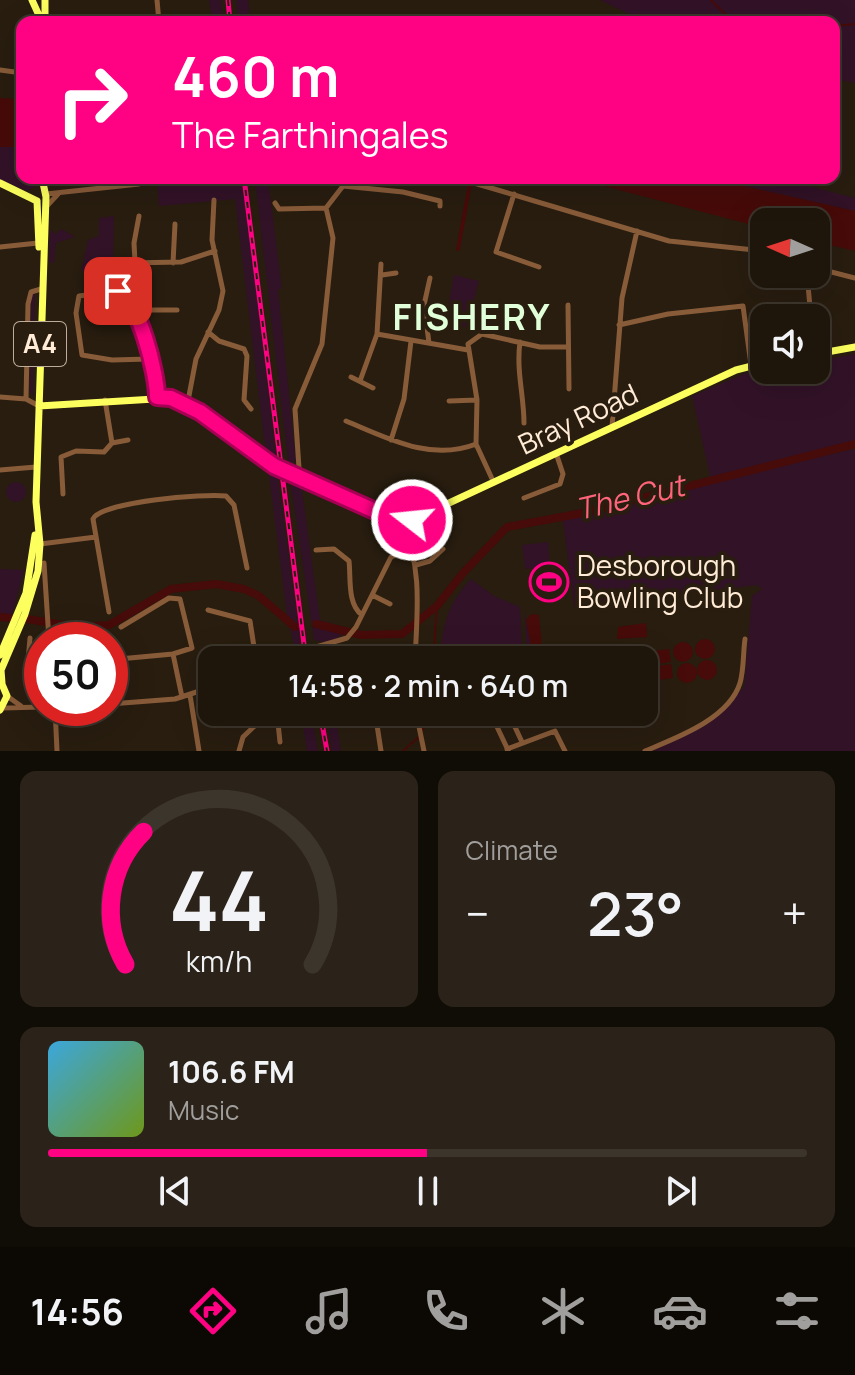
<!DOCTYPE html>
<meta charset="utf-8">
<style>
:root{--surface:#1e160b;--page:#2b2319;--text:#f1f3f6;--muted:#a19f9d;--line:#3c352c;--accent:#ff0283}
body{margin:0;font-family:Manrope,sans-serif;background:var(--page);color:var(--text);height:100vh;display:flex;flex-direction:column;font-size:30px;white-space:nowrap}
*{box-sizing:border-box;margin:0}
p{font-size:26px;color:var(--muted)}
.icon{flex:none;width:44px;height:44px;fill:none;stroke:currentColor;stroke-width:2;stroke-linecap:round;stroke-linejoin:round}
.map{position:relative;height:751px;overflow:hidden}
.drawer{display:flex;flex-direction:column;gap:20px;padding:20px;background:#100c06;flex:1}
.drawer>*{flex:none}
.top-card{position:absolute;left:16px;top:16px;width:824px;height:168px;border-radius:16px;box-shadow:0 8px 32px #0002,0 0 0 2px var(--line);background:#ff0283;color:#fff;overflow:hidden}
.needle{width:52px;rotate:273deg}
.tools{position:absolute;left:750px;top:208px;display:grid;gap:16px}
.tools a{display:grid;place-items:center;width:80px;height:80px;border-radius:16px;background:var(--surface);box-shadow:0 8px 32px #0002,0 0 0 2px var(--line);font-size:40px}
.speed{position:absolute;left:24px;top:622px;display:flex;gap:16px;font-size:40px;font-weight:700;text-align:center}
.speed>*{display:grid;place-content:center;width:104px;height:104px;border-radius:50%;background:var(--surface);box-shadow:0 8px 32px #0002,0 0 0 2px var(--line);line-height:1}
.speed .limit{border:12px solid #d22;background:#fff;color:#111}
.pin{position:absolute;display:grid;place-items:center;width:68px;height:68px;color:#fff;margin:-34px;border-radius:16px;box-shadow:0 4px 12px #0006}
.me{position:absolute;width:88px;margin:-44px;rotate:286deg;stroke-linejoin:round;filter:drop-shadow(0 0 6px #0008)}
.turn{display:flex;align-items:center;gap:28px;height:168px;padding:0 24px;font-size:36px}
.turn .icon{width:104px;height:104px;stroke-width:2.5}
.turn b{display:block;font-size:56px;line-height:68px}
.big{font-size:60px;font-weight:600;line-height:1.1}
.drawer .widget{flex:1;display:flex;flex-direction:column;justify-content:center;gap:12px;min-width:0;padding:0 28px;border-radius:16px;background:var(--page)}
.drawer .dial{align-items:center;gap:0}
.dial svg{height:208px;overflow:visible;fill:none;stroke:var(--line);stroke-width:7;stroke-linecap:round;text-anchor:middle}
.dial text{fill:var(--text);stroke:none}
.song{display:flex;align-items:center;gap:24px}
.cover{width:96px;height:96px;border-radius:12px;background:linear-gradient(135deg,hsl(200 70% 55%),hsl(80 70% 35%))}
.played{height:8px;border-radius:4px;background:linear-gradient(90deg,var(--accent) 50%,var(--line) 50%)}
.keys{display:flex;justify-content:space-around;direction:ltr}
.heat{display:flex;justify-content:space-between;align-items:center;font-size:44px;direction:ltr}
.drawer .tiles{flex:1;display:grid;gap:20px;grid-template-columns:1fr 1fr}
.widget:last-child{grid-column:span 2}
.trip{position:absolute;left:198px;top:646px;width:460px;height:80px;border-radius:16px;background:var(--surface);box-shadow:0 8px 32px #0002,0 0 0 2px var(--line);font-weight:600;line-height:80px;text-align:center}
.dock{display:flex;height:128px;justify-content:space-around;align-items:center;background:#0c0904;color:var(--muted)}
.dock .icon{width:56px;height:56px}
.dock .on{color:var(--accent)}
.dock b{font-size:36px;color:var(--text)}
.map>svg:first-child{display:block}
</style>
<div class="map">
<svg width="855" height="751" viewBox="0 0 855 751">
<rect width="100%" height="100%" fill="#281d0f"/>
<path fill="#321227" d="M209 0H221L223 22H213Z
M236 0H248L250 17 246 22H238Z
M600 0H855V83L834 79V22H646Z
M0 147H22V178H35L34 187 27 191 0 180Z
M157 178H243L276 458 266 455 235 199 159 206Z
M708 178H777L855 198V211Z
M268 179 282 289H278L296 462 288 461 255 180Z
M114 216 113 269 81 271 88 240 99 236V218Z
M50 229 55 234 62 229 75 237 56 243 54 263 49 262Z
M454 275 479 281 466 327 445 323Z
M35 291 33 396 30 392 31 296Z
M855 354V441L714 479 855 449V751H653L708 724 744 687 752 596 762 589 757 585 574 607 562 513 711 480 692 396 746 373 816 370V361Z
M268 467 277 472 301 647 295 649 287 616Z
M290 479 301 483 320 620 344 627 346 632 330 643 314 640Z
M6 492a10 10 0 1 1 20 0a10 10 0 1 1-20 0Z
M548 542 550 567 525 569 522 545Z
M0 569 24 570 12 615 0 613Z
M471 579 494 596 520 607 522 645 487 660H439C444 624 446 606 471 579Z
M525 611 531 646 542 648 546 660H531L526 645Z
M301 712H311L318 751H307Z
M326 712H335L341 751H332Z"/>
<path fill="#470b09" d="M0 98 22 99V147H0Z
M573 178H708L855 211V251L816 242V222H764V228Z
M531 614 539 615 542 648 535 650 531 646 526 620Z
M646 623 647 637 617 639 618 627Z
M695 649a10 10 0 1 1 20 0a10 10 0 1 1-20 0Z
M673 652a10 10 0 1 1 20 0a10 10 0 1 1-20 0Z
M669 649 671 662 644 666V660H637L639 653Z
M697 670a10 10 0 1 1 20 0a10 10 0 1 1-20 0Z
M677 673a10 10 0 1 1 20 0a10 10 0 1 1-20 0Z
M671 664 673 678 644 682V668Z"/>
<g fill="none" stroke-linecap="round" stroke-linejoin="round">
<path stroke="#470b09" stroke-width="2" d="M711 0 733 22
M834 26 855 24
M433 660 437 606
M423 730 428 712
M403 751 420 736"/>
<path stroke="#470b09" stroke-width="4" d="M458 249 471 178"/>
<path stroke="#470b09" stroke-width="8" d="M0 617 10 618
M27 619 76 627 109 625 171 589 216 584 244 589 259 596 295 627
M316 624 361 635 402 634 437 606 463 573 507 527 583 513 855 444"/>
<path stroke="#885b39" stroke-width="5" d="M157 0 159 22
M0 70 22 73
M474 183 669 241 764 251
M46 194 139 184
M514 194 496 252 539 267
M275 203 279 209 326 208 343 186 403 192 440 201V206
M45 208 59 193
M0 247 38 243
M135 262 134 243 139 216
M173 263 175 224
M816 268 855 278
M807 274 811 318
M382 275 396 273
M118 291 117 274 127 263 181 262 215 251
M568 305 569 389
M137 314 144 310H177
M619 325 668 314 743 306 751 365
M208 332 219 341 244 349 247 356 244 400 251 409
M377 334 381 264
M520 342C516 370 524 396 524 423
M429 343 424 305 430 278
M149 359 112 360 82 355 76 313 79 296 118 291C139 301 157 373 157 397
M351 377 373 388
M360 381 377 334 468 350
M0 397 26 399 39 406
M26 399 28 304 31 292 41 289
M105 400 112 443
M449 401 477 400
M187 406 196 359 219 310 223 291 212 240 214 200
M346 421C387 438 431 462 476 444
M612 427 622 298 637 231
M391 440 404 399 411 341
M0 470 36 467
M297 474 299 468 295 409 322 344 333 238 326 208
M494 483 476 444 477 400 468 344 482 334 540 347H567
M63 494 61 457 76 451 104 452 112 443 128 440
M524 498 560 484 563 474 556 453
M411 522 413 544
M402 524C423 567 417 613 415 660
M40 544 96 537
M316 550 334 549 349 561C351 578 347 604 362 615
M44 563 49 640
M416 565 430 561 443 549
M372 595 390 604
M208 610 250 621 256 660
M109 612 93 519C100 502 205 493 226 496L234 505 247 568
M121 627 169 598 180 599 192 648 173 654
M316 647 347 638 356 627 391 557 413 549
M30 652H42
M119 659 173 654 182 697
M279 660 303 651
M28 661 30 638
M190 695 199 751
M7 696 21 706
M110 704 175 699 212 687
M2 708 42 707
M55 708 57 751
M375 712 381 751
M416 712 424 751
M490 712 508 750
M508 712 522 742
M507 749 555 731 565 751
M239 751 243 737 264 717 278 723 280 742
M645 751C676 738 729 719 740 683 744 669 743 653 745 639"/>
<path stroke="#fcff5d" stroke-width="7" d="M32 0 42 22
M45 0V22
M0 183 37 201
M37 201 39 247
M816 354 855 347
M39 406 171 398 202 413 274 466 405 524 412 520 409 511
M400 521 402 511 449 503 736 370 764 363
M0 655 26 593 35 535
M2 683 1 670 25 614 38 571 40 544 36 502 46 197 42 178
M0 710 7 696 1 682"/>
<g stroke="#ff0283" stroke-width="5">
<path id="rail" d="M228 0 230 22
M244 178 306 660
M320 712 327 751"/>
</g>
<use href="#rail" stroke="#281d0f" stroke-width="2" stroke-dasharray="6" stroke-linecap="butt"/>
</g>
<g fill="none" stroke-linecap="round" stroke-linejoin="round">
<g stroke="#a60155" stroke-width="20">
<path id="route" d="M118 291C139 301 157 373 157 397L171 398 200 412 274 466 402 523 412 520"/>
</g>
<use href="#route" stroke="#ff0283" stroke-width="14"/>
</g>
<defs>
<g id="stadium-ring" transform="scale(2)"><circle r="9.5" fill="#281d0f" stroke="#ff0283" stroke-width="1.5"/><path d="M0-5a6.5 5 0 1 0 0 10a6.5 5 0 1 0 0-10ZM-3.5-1.8h7v3.6h-7Z" fill="#ff0283"/></g>
</defs>
<g fill-rule="evenodd">
<use href="#stadium-ring" x="549" y="582"/>
</g>
<g text-anchor="middle" stroke-width="8" stroke-linejoin="round" paint-order="stroke">
<rect fill="#281d0f" stroke="#bead9a" stroke-width="2" x="14" y="322" width="52" height="44" rx="6"/>
<g font-size="26" font-weight="bold" fill="#ffebd6">
<text x="40" y="353">A4</text>
</g>
<g font-size="28" fill="#ffebd6" stroke="#281d0f">
<text transform="translate(578 419) rotate(-25)" y="10">Bray Road</text>
</g>
<g font-size="28" fill="#ffebd6" stroke="#281d0f" text-anchor="start">
<text x="577" y="576">Desborough<tspan x="577" dy="32">Bowling Club</tspan></text>
</g>
<g font-size="30" font-style="italic" fill="#ff647a" stroke="#281d0f">
<text transform="translate(630 498) rotate(-13)" y="10">The Cut</text>
</g>
<g font-size="36" font-weight="bold" letter-spacing="2" fill="#e1ffd8" stroke="#281d0f">
<text x="472" y="330">FISHERY</text>
</g>
</g>
</svg>
<div class="tools">
<a><svg class="needle" viewBox="-14 -14 28 28"><path d="M0-13l5 13h-10z" fill="#e53935"/><path d="M0 13l5-13h-10z" fill="#a19f9d"/></svg></a>
<a><svg class="icon" aria-label="sound" viewBox="0 0 24 24"><path d="M4 9h4l5-4v14l-5-4H4zM17 9q2 3 0 6"/></svg></a>
</div>
<div class="speed"><div class="limit">50</div></div>
<div class="pin" style="left:118px;top:291px;background:#d93025"><svg class="icon" aria-label="arrive" viewBox="0 0 24 24"><path d="M6 21V4h12l-3 4 3 4H6"/></svg></div>
<svg class="me" style="left:412px;top:520px" viewBox="-20 -20 40 40"><circle r="17" fill="#ff0283" stroke="#fff" stroke-width="3"/><path d="M0-11L8 9 0 5-8 9z" fill="#fff"/></svg>
<div class="trip">14:58 · 2 min · 640 m</div>
<div class="top-card">
<div class="turn"><svg class="icon" aria-label="right" viewBox="0 0 24 24"><path d="M7 20v-9h11M14 6l5 5-5 5"/></svg><div><b>460 m</b>The Farthingales</div></div>
</div>
</div>
<section class="drawer">
<div class="tiles">
<div class="widget dial"><svg viewBox="0 0 100 80">
<path d="M14 69A42 42 0 1 1 86 69"/>
<path d="M14 69A42 42 0 0 1 21 18" stroke="#ff0283"/>
<text x="50" y="56" font-size="32" font-weight="700">44</text>
<text x="50" y="72" font-size="11">km/h</text>
</svg></div>
<div class="widget"><p>Climate</p>
<div class="heat"><a>−</a><b class="big">23°</b><a>+</a></div>
</div>
<div class="widget">
<div class="song"><i class="cover"></i><div><b>106.6 FM</b><p>Music</p></div></div>
<div class="played"></div>
<div class="keys"><svg class="icon" aria-label="previous" viewBox="0 0 24 24"><path d="M18 5L8 12l10 7zM5 5v14"/></svg><svg class="icon" aria-label="pause" viewBox="0 0 24 24"><path d="M8 5v14M16 5v14"/></svg><svg class="icon" aria-label="next" viewBox="0 0 24 24"><path d="M6 5l10 7-10 7zM19 5v14"/></svg></div>
</div>
</div>
</section>
<nav class="dock">
<b>14:56</b>
<svg class="icon on" aria-label="directions" viewBox="0 0 24 24"><path d="M12 3l9 9-9 9-9-9zM9 14v-3h6M13 9l2 2-2 2"/></svg>
<svg class="icon" aria-label="music" viewBox="0 0 24 24"><path d="M9 18V5l10-2v13"/><circle cx="6" cy="18" r="3"/><circle cx="16" cy="16" r="3"/></svg>
<svg class="icon" aria-label="phone" viewBox="0 0 24 24"><path d="M5 4h4l2 5-3 2q2 4 5 5l2-3 5 2v4C11 20 4 13 5 4z"/></svg>
<svg class="icon" aria-label="climate" viewBox="0 0 24 24"><path d="M12 3v18M4 7l16 10M4 17L20 7"/></svg>
<svg class="icon" aria-label="car" viewBox="0 0 24 24"><path d="M5 17H2v-5l4-1 3-4h7l3 4 3 1v5h-3M9 17h6M6 11h13"/><circle cx="7" cy="17" r="2"/><circle cx="17" cy="17" r="2"/></svg>
<svg class="icon" aria-label="filters" viewBox="0 0 24 24"><path d="M4 7h16M4 17h16"/><circle cx="9" cy="7" r="2"/><circle cx="15" cy="17" r="2"/></svg>
</nav>
